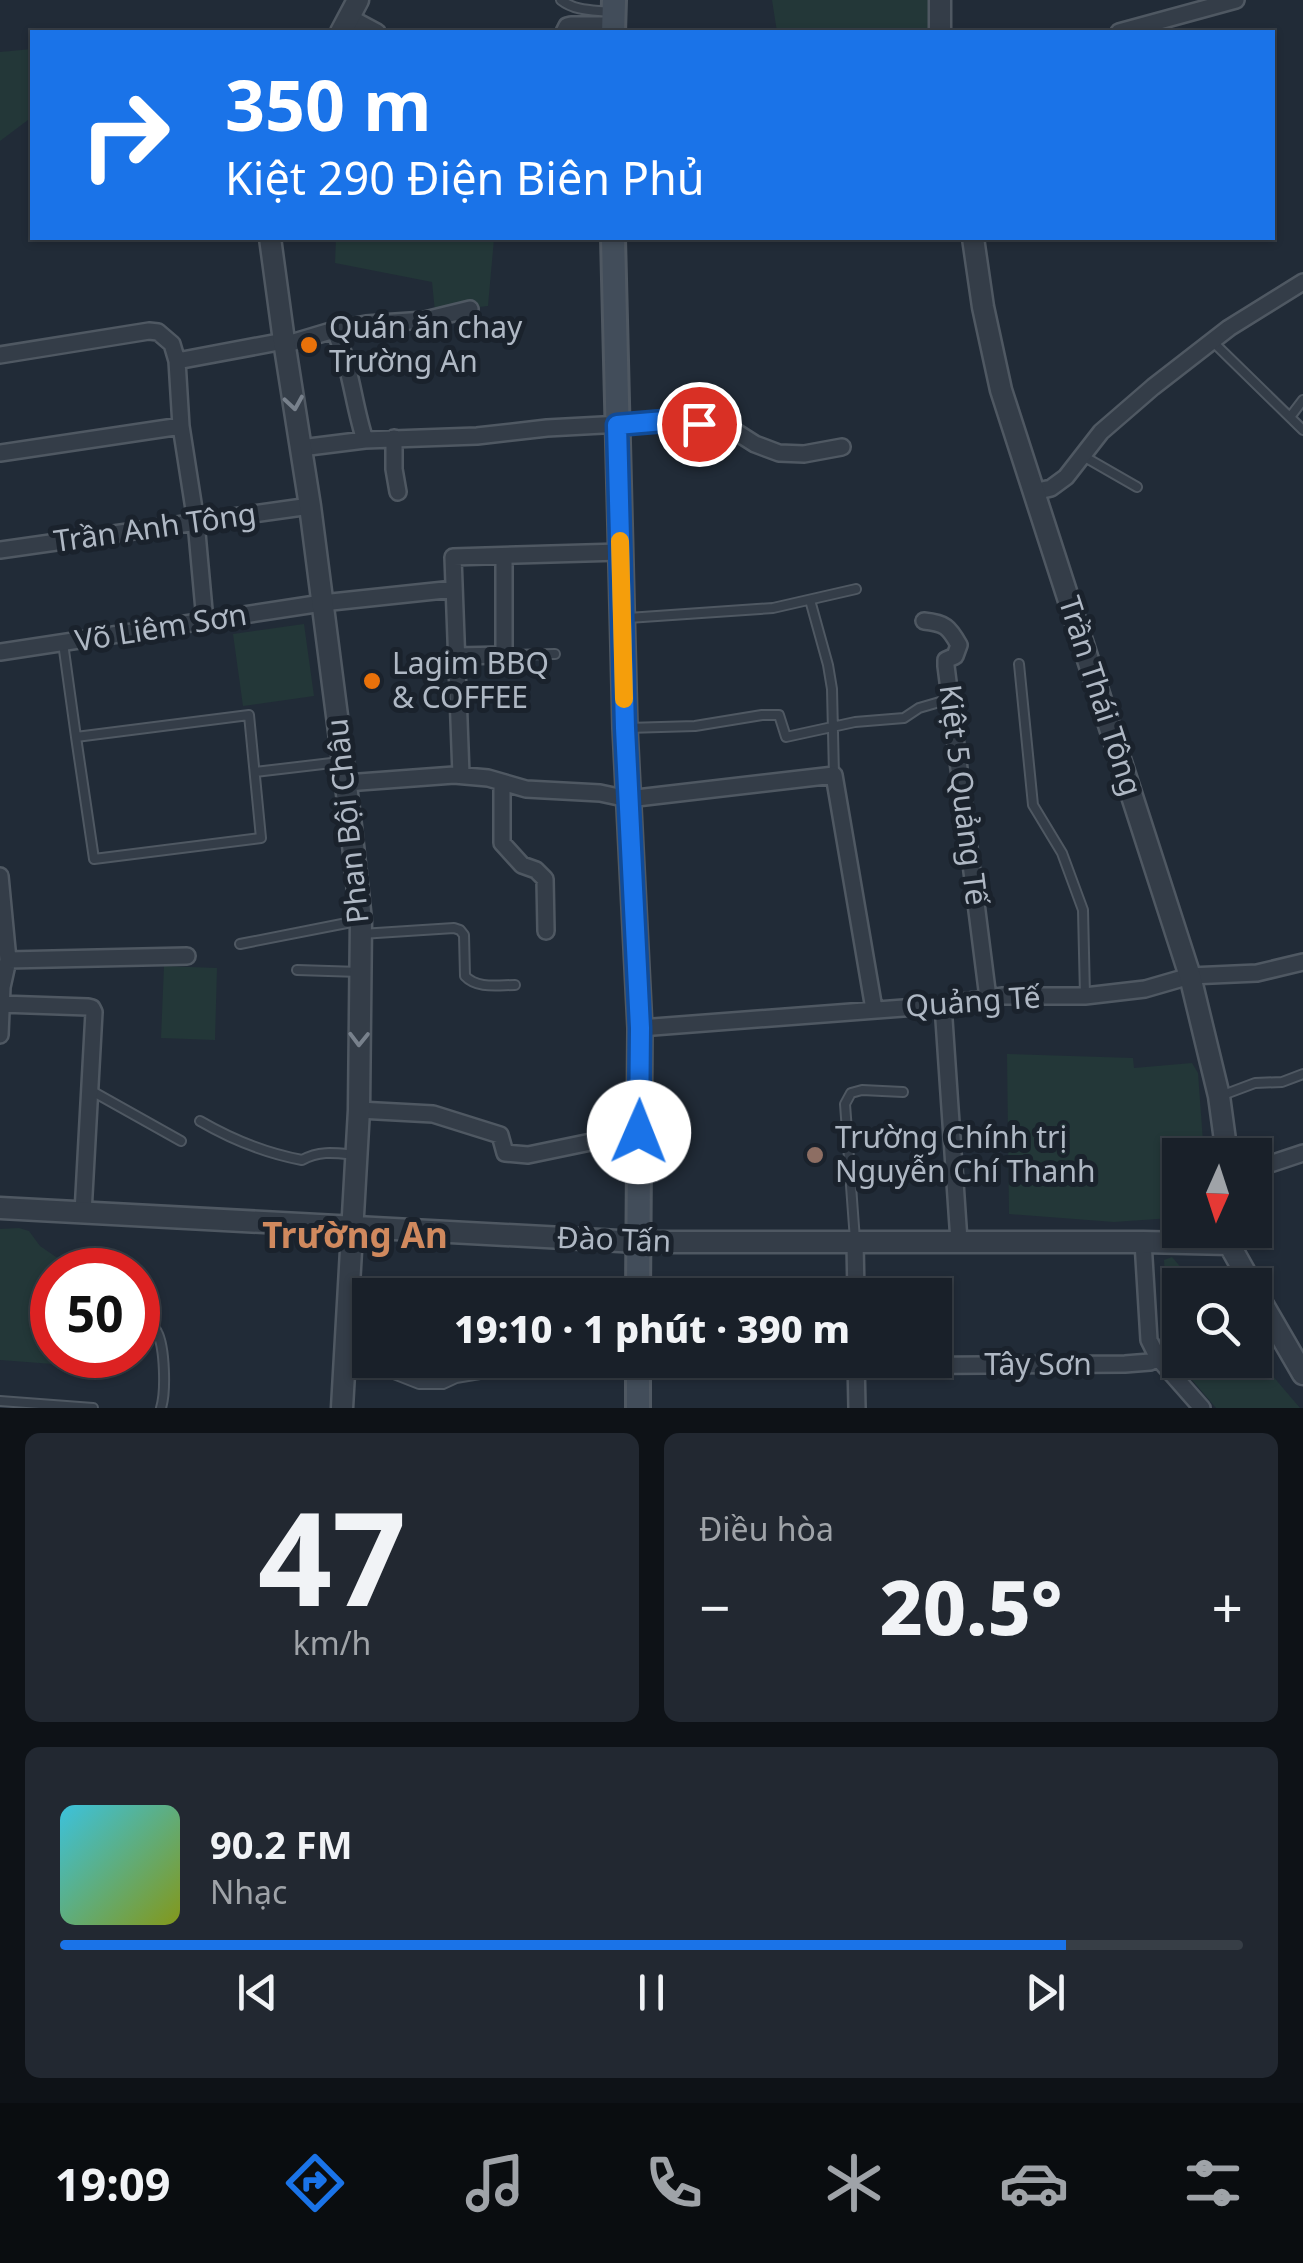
<!DOCTYPE html>
<html lang="vi">
<meta charset="utf-8">
<style>
:root{--surface:#192029;--page:#222831;--text:#f1f3f6;--muted:#9fa3a8;--line:#373e46;--accent:#1a73e8}
body{margin:0;font-family:"Noto Sans",sans-serif;background:var(--page);color:var(--text);height:100vh;display:flex;flex-direction:column;font-size:38px;white-space:nowrap}
*{box-sizing:border-box;margin:0}
p{font-size:32px;color:var(--muted)}
.icon{flex:none;width:55px;height:55px;fill:none;stroke:currentColor;stroke-width:2;stroke-linecap:round;stroke-linejoin:round}
.map{position:relative;height:1408px;overflow:hidden}
.details{display:flex;flex-direction:column;gap:25px;padding:25px;background:#0e1217;flex:1}
.details>*{flex:none}
.guide{position:absolute;left:30px;top:30px;width:1245px;height:210px;border-radius:0px;box-shadow:0 2px 8px #0004,0 0 0 2px var(--line);background:#1a73e8;color:#fff;overflow:hidden}
.needle{width:65px;rotate:183deg}
.controls{position:absolute;left:1162px;top:1138px;display:grid;gap:20px}
.controls a{display:grid;place-items:center;width:110px;height:110px;border-radius:0px;background:var(--surface);box-shadow:0 2px 8px #0004,0 0 0 2px var(--line);font-size:50px}
.speed{position:absolute;left:30px;top:1248px;display:flex;gap:20px;font-size:50px;font-weight:700;text-align:center}
.speed>*{display:grid;place-content:center;width:130px;height:130px;border-radius:50%;background:var(--surface);box-shadow:0 2px 8px #0004,0 0 0 2px var(--line);line-height:1}
.speed .limit{border:15px solid #d22;background:#fff;color:#111}
.pin{position:absolute;display:grid;place-items:center;width:85px;height:85px;color:#fff;margin:-42px;border:5px solid #fff;border-radius:50%;box-shadow:0 2px 10px #0007}
.me{position:absolute;width:110px;margin:-55px;rotate:1deg;stroke-linejoin:round;filter:drop-shadow(0 0 8px #0008)}
.turn{display:flex;align-items:center;gap:35px;height:210px;padding:0 30px;font-size:45px}
.turn .icon{width:130px;height:130px;stroke-width:2.5}
.turn b{display:block;font-size:70px;line-height:85px}
.big{font-size:75px;font-weight:800;line-height:1.1}
.details .tile{flex:1;display:flex;flex-direction:column;justify-content:center;gap:15px;min-width:0;padding:0 35px;border-radius:15px;background:var(--page)}
.details .dial{align-items:center;gap:0}
.dial b{font-size:130px;line-height:1}
.song{display:flex;align-items:center;gap:30px}
.cover{width:120px;height:120px;border-radius:15px;background:linear-gradient(135deg,hsl(190 70% 55%),hsl(70 70% 35%))}
.played{height:10px;border-radius:5px;background:linear-gradient(90deg,var(--accent) 85%,var(--line) 85%)}
.keys{display:flex;justify-content:space-around;direction:ltr}
.heat{display:flex;justify-content:space-between;align-items:center;font-size:55px;direction:ltr}
.details .tiles{flex:1;display:grid;gap:25px;grid-template-columns:1fr 1fr}
.tile:last-child{grid-column:span 2}
.trip{position:absolute;left:352px;top:1278px;width:600px;height:100px;border-radius:0px;background:var(--surface);box-shadow:0 2px 8px #0004,0 0 0 2px var(--line);font-weight:800;line-height:100px;text-align:center}
.tab-bar{display:flex;height:160px;justify-content:space-around;align-items:center;background:#0a0d10;color:var(--muted)}
.tab-bar .icon{width:70px;height:70px}
.tab-bar .selected{color:var(--accent)}
.tab-bar b{font-size:45px;color:var(--text)}
.map>svg:first-child{display:block}
</style>
<div class="map">
<svg width="1303" height="1408" viewBox="0 0 1303 1408">
<rect width="100%" height="100%" fill="#212b37"/>
<path fill="#233738" d="M772 0H930L931 32H777Z
M32 49V117L0 141V52Z
M336 238H483L494 239 488 306 435 312 432 282 335 263Z
M304 624 314 696 243 706 233 634Z
M164 966 217 968 215 1040 161 1038Z
M1007 1054 1133 1058 1134 1068 1192 1063 1198 1073 1204 1155H1180V1206L1171 1218 1114 1222 1009 1214Z
M19 1228 29 1231 40 1246 75 1270H52V1355H120L119 1369 0 1360V1229Z
M1172 1257 1196 1285H1180V1360H1255V1355L1300 1408H1216L1170 1354 1164 1260Z"/>
<g fill="none" stroke-linecap="round" stroke-linejoin="round">
<g stroke="#4f5862" stroke-width="12">
<path id="service" d="M561 0C575 11 593 10 609 12
M1212 341 1303 430
M1290 417 1303 400
M1083 456 1137 487
M810 600 828 665 832 689 834 775
M628 618 773 608 856 589
M63 643 76 737 249 715 261 838 94 859 76 737
M504 655 555 654
M1019 664 1033 805 1062 853 1083 910 1085 996
M627 728 695 726 762 715H779L786 737 855 722 904 718 919 708 950 699
M255 772 340 762
M361 934 454 928 460 930 464 935 465 976C477 989 498 985 515 985
M240 944 357 921
M297 970 360 972
M90 1090 181 1141
M1223 1095 1255 1083 1282 1082 1303 1074
M200 1121C231 1139 265 1153 302 1160 320 1150 336 1153 356 1155
M855 1240 845 1104 851 1093 862 1090 903 1092
M146 1319C149 1322 156 1329 157 1332 165 1347 166 1392 161 1408
M347 1363 386 1371 419 1384H443L456 1378 492 1372
M0 1401 93 1408"/>
</g>
<g stroke="#4f5862" stroke-width="20">
<path id="minor" d="M349 17 377 32
M564 32 567 26 571 25H613
M1119 32 1236 0
M334 330C351 364 353 404 365 440
M284 345 334 330 366 324 425 320 470 309
M0 355 149 331 158 332 172 344 177 361 181 426 196 522 205 621
M177 361 284 341
M394 438V469L398 492
M301 448 365 440 477 436 547 428 677 421 733 430 755 444 779 453 804 454 842 447
M0 453 181 426
M1034 492 1051 488 1066 477 1101 432 1153 387 1229 328 1303 282
M0 550 310 506
M924 621C945 623 949 627 959 645L955 656 946 660V666L988 998
M0 652 322 603 454 589
M456 656 504 655V556
M461 775 453 557 620 552
M346 783 454 775 488 778 526 789 600 793 628 799 834 775 874 1009
M502 783V843L522 865 536 870 545 879 546 931
M0 876 8 960 2 987 0 1035
M8 960 187 956
M1 1004 88 1007 92 1008 94 1012 83 1213
M943 1005 959 1241
M640 1028 943 1005 1003 996H1085L1145 989 1190 976 1257 973 1303 962
M359 1110 433 1114 500 1135 505 1153 528 1155 639 1132
M1255 1169 1303 1153
M855 1242 856 1295
M1143 1242 1149 1340 1158 1358 1202 1408
M856 1360 857 1408
M856 1366 1125 1364 1150 1362 1158 1358"/>
</g>
<g stroke="#4f5862" stroke-width="25">
<path id="tertiary" d="M940 0V32
M341 32 358 0
M270 238 284 341 310 506 350 817 361 920 359 1110 342 1408
M973 238 983 307 1001 390 1190 976 1219 1096 1227 1155
M0 1208 638 1242H1143L1229 1244
M1230 1230 1229 1244 1252 1285
M1255 1291 1303 1374"/>
</g>
<g stroke="#4f5862" stroke-width="28">
<path id="secondary" d="M613 32 614 0
M613 238 625 728 640 1028 638 1295
M638 1408V1360"/>
</g>
<use href="#service" stroke="#343d48" stroke-width="8"/>
<use href="#minor" stroke="#343d48" stroke-width="15"/>
<use href="#tertiary" stroke="#343d48" stroke-width="20"/>
<use href="#secondary" stroke="#424d5a" stroke-width="22"/>
</g>
<defs><path id="oneway-chevron" d="M-2-3.5L2.5 0L-2 3.5" fill="none" stroke-width="1.6" stroke-linecap="round" stroke-linejoin="round" transform="scale(2.5)"/></defs>
<g stroke="#78818c">
<use href="#oneway-chevron" transform="translate(294 403) rotate(81)"/>
<use href="#oneway-chevron" transform="translate(359 1039) rotate(91)"/>
</g>
<g fill="none" stroke-linecap="round" stroke-linejoin="round">
<g stroke="#114b97" stroke-width="25">
<path id="route" d="M639 1132 640 1028 625 728 617 425 676 420 699 424"/>
</g>
<use href="#route" stroke="#1a73e8" stroke-width="18"/>
<path stroke="#f59e0b" stroke-width="18" d="M620 541 624 699"/>
</g>
<g fill="#e8710a" stroke="#1a222c" stroke-width="4">
<circle cx="309" cy="345" r="10"/>
<circle cx="372" cy="681" r="10"/>
</g>
<circle fill="#8d6e63" stroke="#1a222c" stroke-width="4" cx="815" cy="1155" r="10"/>
<g text-anchor="middle" stroke-width="10" stroke-linejoin="round" paint-order="stroke">
<g font-size="30" fill="#afb8c4" stroke="#1a222c" text-anchor="start">
<text x="329" y="338">Quán ăn chay<tspan x="329" dy="34">Trường An</tspan></text>
<text x="392" y="674">Lagim BBQ<tspan x="392" dy="34">&amp; COFFEE</tspan></text>
<text x="835" y="1148">Trường Chính trị<tspan x="835" dy="34">Nguyễn Chí Thanh</tspan></text>
</g>
<g font-size="30" fill="#afb8c4" stroke="#1a222c">
<text transform="translate(155 528) rotate(-8)" y="10">Trần Anh Tông</text>
<text transform="translate(161 628) rotate(-9)" y="10">Võ Liêm Sơn</text>
<text transform="translate(1100 696) rotate(72)" y="10">Trần Thái Tông</text>
<text transform="translate(963 795) rotate(83)" y="10">Kiệt 5 Quảng Tế</text>
<text transform="translate(348 821) rotate(-96)" y="10">Phan Bội Châu</text>
<text transform="translate(973 1002) rotate(-4)" y="10">Quảng Tế</text>
<text transform="translate(614 1240) rotate(2)" y="10">Đào Tấn</text>
<text x="1038" y="1375">Tây Sơn</text>
</g>
<g font-size="35" font-weight="bold" fill="#d0895e" stroke="#1a222c">
<text x="355" y="1248">Trường An</text>
</g>
</g>
</svg>
<div class="controls">
<a><svg class="needle" viewBox="-14 -14 28 28"><path d="M0-13l5 13h-10z" fill="#e53935"/><path d="M0 13l5-13h-10z" fill="#9fa3a8"/></svg></a>
<a><svg class="icon" aria-label="search" viewBox="0 0 24 24"><circle cx="10" cy="10" r="6"/><path d="M15 15l6 6"/></svg></a>
</div>
<div class="speed"><div class="limit">50</div></div>
<div class="pin" style="left:699px;top:424px;background:#d93025"><svg class="icon" aria-label="arrive" viewBox="0 0 24 24"><path d="M6 21V4h12l-3 4 3 4H6"/></svg></div>
<svg class="me" style="left:639px;top:1132px" viewBox="-20 -20 40 40"><circle r="19" fill="#fff"/><path d="M0-13L10 11 0 6-10 11z" fill="#1a73e8"/></svg>
<div class="trip">19:10 · 1 phút · 390 m</div>
<div class="guide">
<div class="turn"><svg class="icon" aria-label="right" viewBox="0 0 24 24"><path d="M7 20v-9h11M14 6l5 5-5 5"/></svg><div><b>350 m</b>Kiệt 290 Điện Biên Phủ</div></div>
</div>
</div>
<section class="details">
<div class="tiles">
<div class="tile dial"><b>47</b><p>km/h</p></div>
<div class="tile"><p>Điều hòa</p>
<div class="heat"><a>−</a><b class="big">20.5°</b><a>+</a></div>
</div>
<div class="tile">
<div class="song"><i class="cover"></i><div><b>90.2 FM</b><p>Nhạc</p></div></div>
<div class="played"></div>
<div class="keys"><svg class="icon" aria-label="previous" viewBox="0 0 24 24"><path d="M18 5L8 12l10 7zM5 5v14"/></svg><svg class="icon" aria-label="pause" viewBox="0 0 24 24"><path d="M8 5v14M16 5v14"/></svg><svg class="icon" aria-label="next" viewBox="0 0 24 24"><path d="M6 5l10 7-10 7zM19 5v14"/></svg></div>
</div>
</div>
</section>
<nav class="tab-bar">
<b>19:09</b>
<svg class="icon selected" aria-label="directions" viewBox="0 0 24 24"><path d="M12 3l9 9-9 9-9-9zM9 14v-3h6M13 9l2 2-2 2"/></svg>
<svg class="icon" aria-label="music" viewBox="0 0 24 24"><path d="M9 18V5l10-2v13"/><circle cx="6" cy="18" r="3"/><circle cx="16" cy="16" r="3"/></svg>
<svg class="icon" aria-label="phone" viewBox="0 0 24 24"><path d="M5 4h4l2 5-3 2q2 4 5 5l2-3 5 2v4C11 20 4 13 5 4z"/></svg>
<svg class="icon" aria-label="climate" viewBox="0 0 24 24"><path d="M12 3v18M4 7l16 10M4 17L20 7"/></svg>
<svg class="icon" aria-label="car" viewBox="0 0 24 24"><path d="M5 17H2v-5l4-1 3-4h7l3 4 3 1v5h-3M9 17h6M6 11h13"/><circle cx="7" cy="17" r="2"/><circle cx="17" cy="17" r="2"/></svg>
<svg class="icon" aria-label="filters" viewBox="0 0 24 24"><path d="M4 7h16M4 17h16"/><circle cx="9" cy="7" r="2"/><circle cx="15" cy="17" r="2"/></svg>
</nav>
